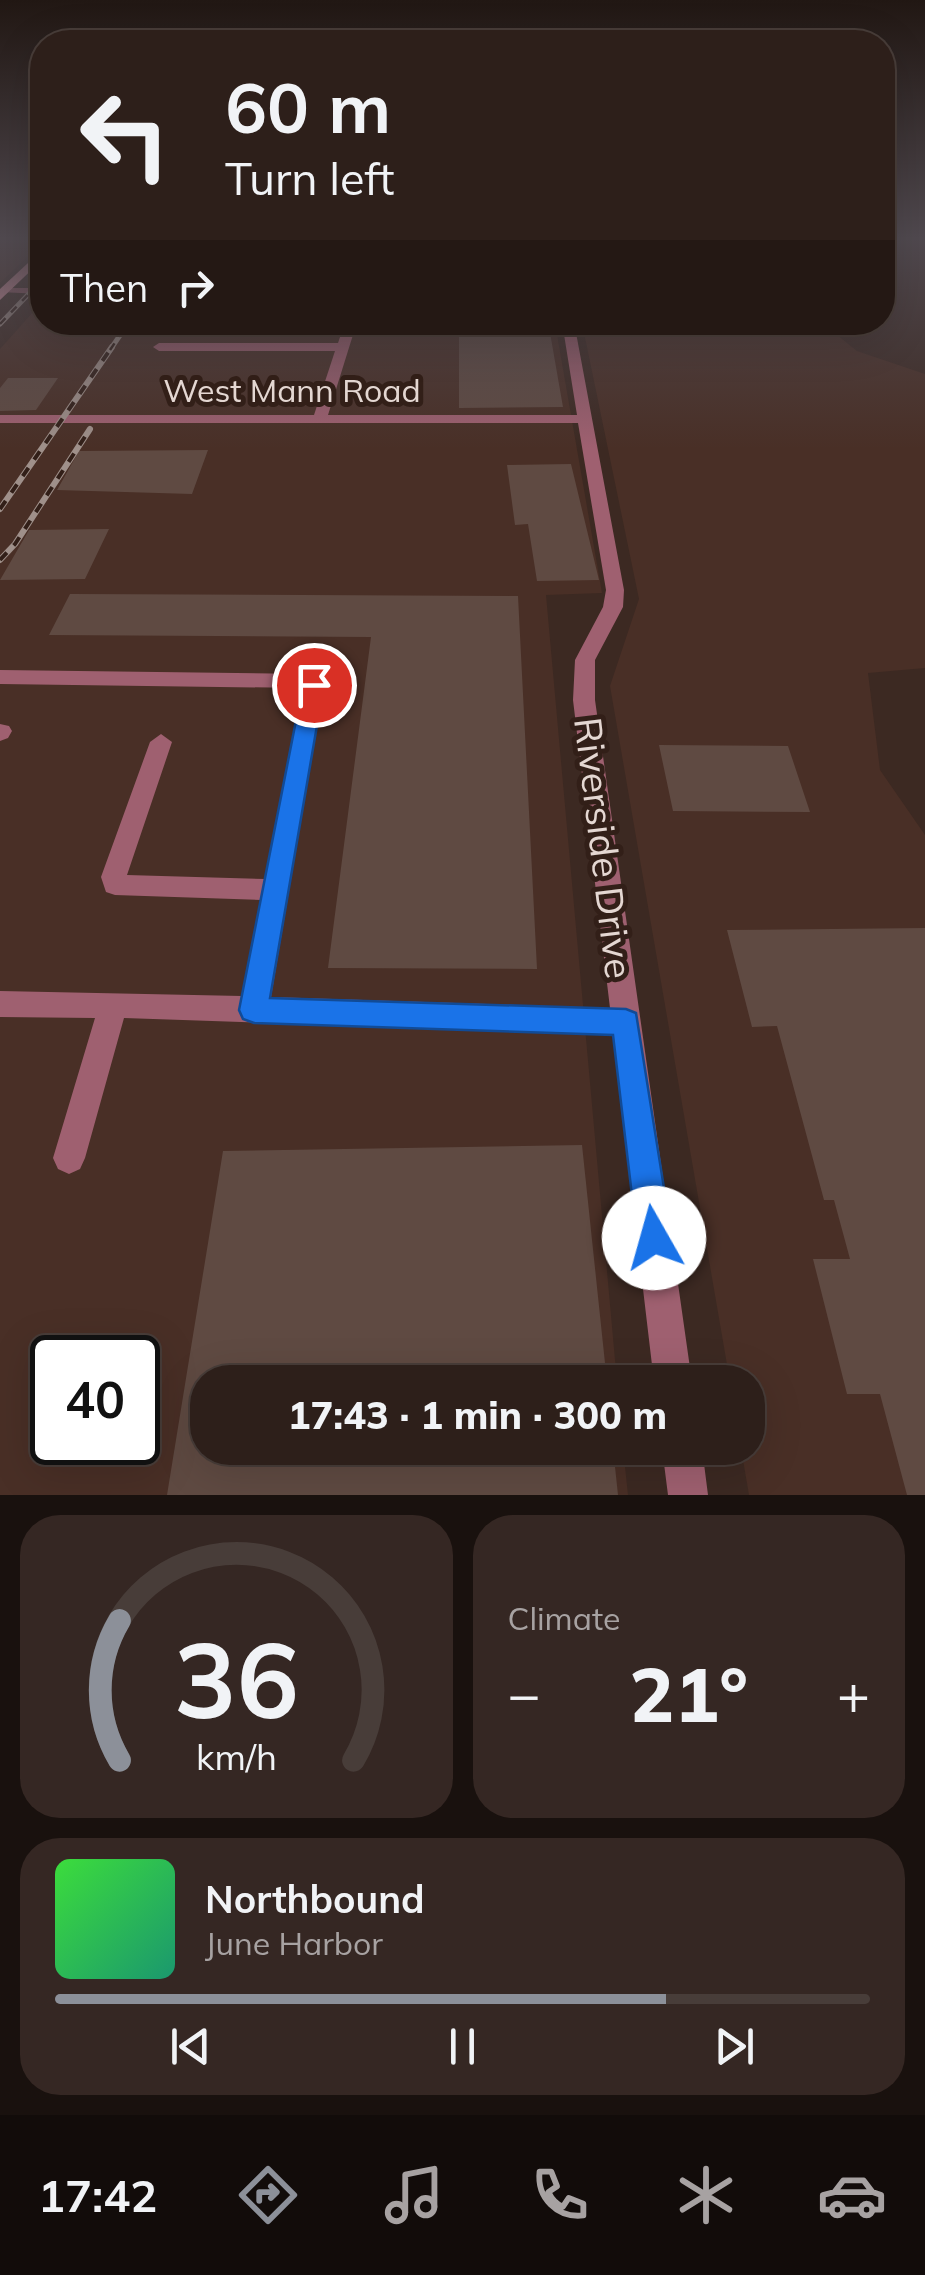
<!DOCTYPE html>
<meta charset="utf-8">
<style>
:root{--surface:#2d1f1a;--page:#352723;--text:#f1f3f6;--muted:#a7a2a2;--line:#483d39;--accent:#8c9099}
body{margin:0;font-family:Mulish,sans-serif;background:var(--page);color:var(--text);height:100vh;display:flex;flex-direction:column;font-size:38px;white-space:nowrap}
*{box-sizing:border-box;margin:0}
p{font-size:32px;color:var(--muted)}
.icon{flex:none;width:55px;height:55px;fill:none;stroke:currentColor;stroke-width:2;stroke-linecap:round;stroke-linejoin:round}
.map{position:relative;height:1495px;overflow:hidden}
.drawer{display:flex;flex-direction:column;gap:20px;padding:20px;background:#19110e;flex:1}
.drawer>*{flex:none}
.top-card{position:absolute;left:30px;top:30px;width:865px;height:305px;border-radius:40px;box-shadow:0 10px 40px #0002,0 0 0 2px var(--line);background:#2d1f1a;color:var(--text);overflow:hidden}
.speed{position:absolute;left:30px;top:1335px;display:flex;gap:20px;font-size:50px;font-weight:700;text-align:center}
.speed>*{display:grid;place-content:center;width:130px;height:130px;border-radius:50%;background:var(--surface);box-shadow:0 10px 40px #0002,0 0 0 2px var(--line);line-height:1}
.speed .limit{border:5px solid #111;border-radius:15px;background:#fff;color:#111}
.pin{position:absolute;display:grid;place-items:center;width:85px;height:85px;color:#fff;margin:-42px;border:5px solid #fff;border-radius:50%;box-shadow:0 2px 10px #0007}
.me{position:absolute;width:110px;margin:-55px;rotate:353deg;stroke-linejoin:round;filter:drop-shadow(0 0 8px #0008)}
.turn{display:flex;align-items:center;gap:35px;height:210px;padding:0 30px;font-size:45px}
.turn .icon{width:130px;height:130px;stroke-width:2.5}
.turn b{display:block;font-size:70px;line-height:85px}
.then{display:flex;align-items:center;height:95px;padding:0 30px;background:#0003;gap:20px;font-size:38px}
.big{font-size:75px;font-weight:800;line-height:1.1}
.drawer .card{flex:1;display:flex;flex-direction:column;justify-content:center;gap:15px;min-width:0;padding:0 35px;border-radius:40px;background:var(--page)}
.drawer .dial{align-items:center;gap:0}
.dial svg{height:260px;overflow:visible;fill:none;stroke:var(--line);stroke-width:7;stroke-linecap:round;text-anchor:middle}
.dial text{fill:var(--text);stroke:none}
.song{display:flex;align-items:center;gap:30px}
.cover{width:120px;height:120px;border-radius:15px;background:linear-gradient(135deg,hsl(120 70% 55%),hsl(160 70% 35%))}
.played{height:10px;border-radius:5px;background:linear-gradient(90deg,var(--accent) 75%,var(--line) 75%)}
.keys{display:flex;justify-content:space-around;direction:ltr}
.heat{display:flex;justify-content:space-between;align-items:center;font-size:55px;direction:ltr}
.drawer .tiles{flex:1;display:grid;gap:20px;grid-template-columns:1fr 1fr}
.card:last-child{grid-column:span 2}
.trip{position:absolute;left:190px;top:1365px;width:575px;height:100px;border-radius:40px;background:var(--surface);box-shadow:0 10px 40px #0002,0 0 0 2px var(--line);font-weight:800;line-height:100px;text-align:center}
.tabs{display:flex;height:160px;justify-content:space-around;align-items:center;background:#120c0a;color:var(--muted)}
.tabs .icon{width:70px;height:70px}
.tabs .selected{color:var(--accent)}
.tabs b{font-size:45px;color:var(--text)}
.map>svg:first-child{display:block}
</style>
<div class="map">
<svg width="925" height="1495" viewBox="0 0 925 1495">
<rect width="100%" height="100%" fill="#3c2922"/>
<path fill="#492f26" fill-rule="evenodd" d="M0 239H42V243L0 283Z
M42 302V322L555 323 602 593 546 595 617 1382H208V1448H623L628 1495H0V349ZM52 1358H138V1442H52Z
M582 323H822L857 351 925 374V668L868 673 880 770 925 835V1495H749L741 1448H748V1382H730L610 686 639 599Z"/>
<path fill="#5f4a42" d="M459 327H549L563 407 459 408Z
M8 378H58L36 410 0 411V388Z
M208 450 192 494 57 490 79 451Z
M571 464 599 580 537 581 528 524 515 525 507 465Z
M109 529 85 579 0 580 29 530Z
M70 594 518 596 537 969 328 968 371 637 49 635Z
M659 745 788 746 810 812 673 811Z
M925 928V1495H907L880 1394H847L813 1259H850L834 1200H824L777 1026 752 1027 727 930Z
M582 1145 607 1382H208V1448H613L618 1495H167L223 1151Z"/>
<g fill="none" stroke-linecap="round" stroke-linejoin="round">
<path fill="#9f6070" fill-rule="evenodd" d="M42 288V294L0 292 5 288Z
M345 322H357L328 415H577L562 322H574L624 590 623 607 595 660V700L692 1382H654L613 1035 124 1018 85 1158 80 1169 69 1174 58 1169 53 1158 95 1018 0 1017V991L242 996 261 900 115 895 106 892 101 877 150 742 161 734 172 742 127 875 265 879 303 688 0 684V670L307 674 324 685 271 997 610 1008 573 700 575 660 603 607 606 590 578 423H0V415H314L335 351H159L153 347 159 343H338Z
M0 724 9 726 12 731 8 738 0 741Z
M662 1448H702L708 1495H668Z"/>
<path fill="#f1a3b5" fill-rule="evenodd" d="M42 250V260L0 300V289Z"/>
<g stroke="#9f908a" stroke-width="5">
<path id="rail-far1" d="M0 324 42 280
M110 350 129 322"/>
</g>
<g stroke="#9f908a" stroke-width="6">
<path id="rail" d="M0 509 112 347
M0 560 15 544 90 429"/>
</g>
<use href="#rail-far1" stroke="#321f18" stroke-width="2.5" stroke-dasharray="8" stroke-linecap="butt"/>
<use href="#rail" stroke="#321f18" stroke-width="4" stroke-dasharray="10" stroke-linecap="butt"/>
</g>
<linearGradient id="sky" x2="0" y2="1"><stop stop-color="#211713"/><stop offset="0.53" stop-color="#50494f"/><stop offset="1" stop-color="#50494f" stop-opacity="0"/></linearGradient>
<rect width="925" height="449" fill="url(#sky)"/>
<path fill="#1a73e8" stroke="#114b97" stroke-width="2.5" d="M314 678 324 685 270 998 626 1009 636 1013 672 1238 667 1251 654 1256 642 1251 637 1238 613 1035 254 1023 243 1019 239 1010 303 685Z"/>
<g text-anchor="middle" stroke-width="10" stroke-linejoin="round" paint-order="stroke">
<g font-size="32" fill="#e4d7d2" stroke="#321f18">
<text x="292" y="402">West Mann Road</text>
</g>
<g font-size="38" fill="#e4d7d2" stroke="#321f18">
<text transform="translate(603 848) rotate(83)" y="13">Riverside Drive</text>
</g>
</g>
</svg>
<div class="speed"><div class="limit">40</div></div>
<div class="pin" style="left:314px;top:685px;background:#d93025"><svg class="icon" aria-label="arrive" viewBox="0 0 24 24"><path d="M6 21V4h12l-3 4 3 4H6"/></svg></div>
<svg class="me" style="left:654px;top:1238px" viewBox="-20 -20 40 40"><circle r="19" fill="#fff"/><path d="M0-13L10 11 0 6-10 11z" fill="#1a73e8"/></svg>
<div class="trip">17:43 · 1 min · 300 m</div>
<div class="top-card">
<div class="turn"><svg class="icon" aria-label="left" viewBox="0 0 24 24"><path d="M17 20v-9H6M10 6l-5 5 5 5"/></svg><div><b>60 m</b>Turn left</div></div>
<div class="then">Then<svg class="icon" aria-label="right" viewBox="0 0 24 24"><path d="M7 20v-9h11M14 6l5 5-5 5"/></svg></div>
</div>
</div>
<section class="drawer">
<div class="tiles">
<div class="card dial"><svg viewBox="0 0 100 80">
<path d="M14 69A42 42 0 1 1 86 69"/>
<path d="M14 69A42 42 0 0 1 14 26" stroke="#8c9099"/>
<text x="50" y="56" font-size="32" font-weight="700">36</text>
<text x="50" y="72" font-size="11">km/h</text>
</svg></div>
<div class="card"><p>Climate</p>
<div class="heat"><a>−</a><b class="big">21°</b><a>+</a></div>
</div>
<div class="card">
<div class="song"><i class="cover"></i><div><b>Northbound</b><p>June Harbor</p></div></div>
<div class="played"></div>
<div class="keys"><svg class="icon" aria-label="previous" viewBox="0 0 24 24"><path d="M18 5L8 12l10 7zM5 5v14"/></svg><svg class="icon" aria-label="pause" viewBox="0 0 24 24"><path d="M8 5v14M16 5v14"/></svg><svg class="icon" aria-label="next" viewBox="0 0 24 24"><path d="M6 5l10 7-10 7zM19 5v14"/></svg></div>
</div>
</div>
</section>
<nav class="tabs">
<b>17:42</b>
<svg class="icon selected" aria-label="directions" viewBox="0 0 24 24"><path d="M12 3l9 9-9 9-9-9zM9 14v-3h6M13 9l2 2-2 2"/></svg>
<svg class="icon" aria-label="music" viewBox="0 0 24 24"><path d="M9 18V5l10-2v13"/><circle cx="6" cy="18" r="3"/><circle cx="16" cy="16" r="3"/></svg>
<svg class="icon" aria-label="phone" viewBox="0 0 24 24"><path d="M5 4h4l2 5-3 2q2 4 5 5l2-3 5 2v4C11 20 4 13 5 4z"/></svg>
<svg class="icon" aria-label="climate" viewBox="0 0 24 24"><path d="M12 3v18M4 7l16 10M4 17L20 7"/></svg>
<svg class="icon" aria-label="car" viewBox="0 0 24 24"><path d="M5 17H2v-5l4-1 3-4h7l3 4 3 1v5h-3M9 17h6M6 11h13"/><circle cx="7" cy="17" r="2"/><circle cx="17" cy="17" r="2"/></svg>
</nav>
